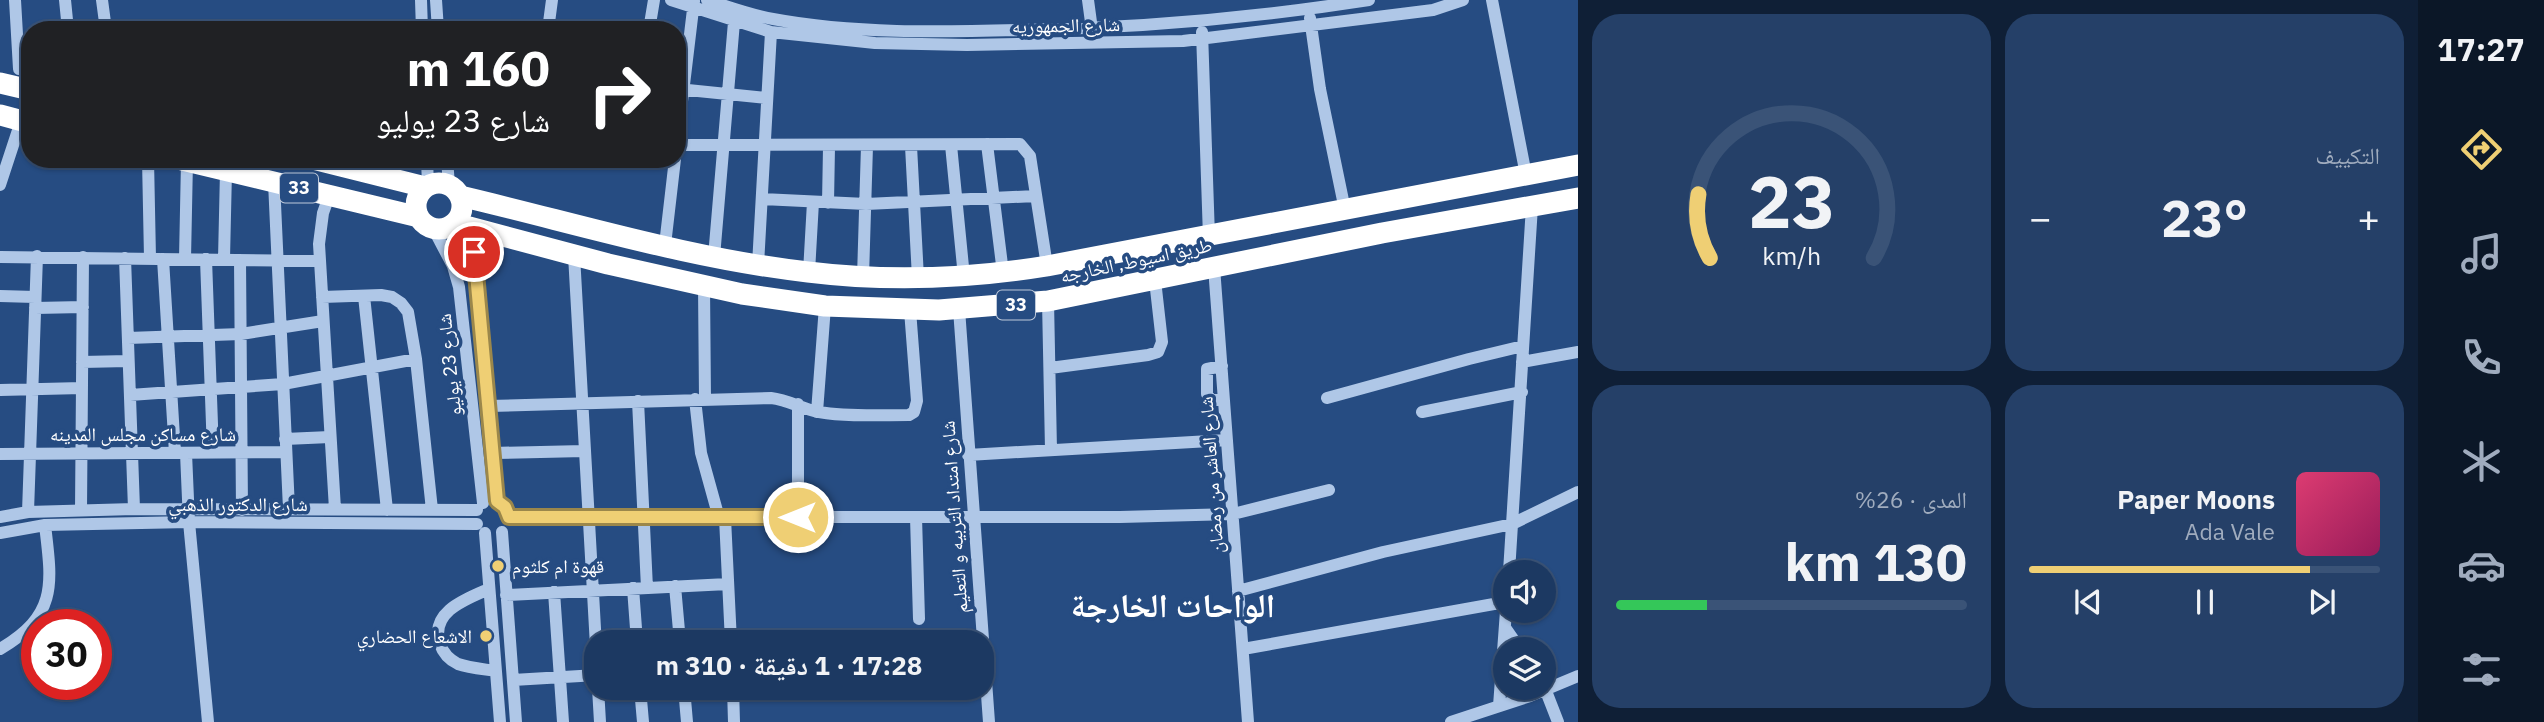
<!DOCTYPE html>
<html lang="ar">
<meta charset="utf-8">
<style>
:root{--surface:#1c3962;--page:#254068;--text:#f1f3f6;--muted:#a0acbe;--line:#3a5377;--accent:#efcf74}
body{margin:0;font-family:"IBM Plex Sans","Noto Naskh Arabic",sans-serif;background:var(--page);color:var(--text);direction:rtl;height:100vh;display:flex;flex-direction:column;font-size:26px;white-space:nowrap}
*{box-sizing:border-box;margin:0}
p{font-size:23px;color:var(--muted)}
.icon{flex:none;width:38px;height:38px;fill:none;stroke:currentColor;stroke-width:2;stroke-linecap:round;stroke-linejoin:round}
.map{position:relative;flex:1;overflow:hidden;direction:ltr}
.details{display:flex;flex-direction:column;gap:14px;padding:14px;background:#0f1f36;width:840px}
.details>*{flex:none}
.top-card{position:absolute;left:21px;top:21px;width:665px;height:147px;border-radius:28px;box-shadow:0 2px 5px #0004,0 0 0 2px var(--line);direction:rtl;background:#202124;color:#fff;overflow:hidden}
.controls{position:absolute;left:1493px;top:560px;display:grid;gap:14px}
.controls a{display:grid;place-items:center;width:63px;height:63px;border-radius:50%;background:var(--surface);box-shadow:0 2px 5px #0004,0 0 0 2px var(--line);font-size:35px}
.speed{position:absolute;left:21px;top:609px;display:flex;gap:14px;font-size:35px;font-weight:700;text-align:center}
.speed>*{display:grid;place-content:center;width:91px;height:91px;border-radius:50%;background:var(--surface);box-shadow:0 2px 5px #0004,0 0 0 2px var(--line);line-height:1}
.speed .limit{border:10px solid #d22;background:#fff;color:#111}
.pin{position:absolute;display:grid;place-items:center;width:60px;height:60px;color:#fff;margin:-30px;border:4px solid #fff;border-radius:50%;box-shadow:0 2px 7px #0007}
.me{position:absolute;width:77px;margin:-38px;rotate:270deg;stroke-linejoin:round;filter:drop-shadow(0 0 5px #0008)}
.turn{display:flex;align-items:center;gap:24px;height:147px;padding:0 21px;font-size:32px}
.turn .icon{width:91px;height:91px;stroke-width:2.5}
.turn b{display:block;font-size:49px;line-height:60px}
.big{font-size:52px;font-weight:700;line-height:1.1}
.details .tile{flex:1;display:flex;flex-direction:column;justify-content:center;gap:10px;min-width:0;padding:0 24px;border-radius:28px;background:var(--page)}
.details .dial{align-items:center;gap:0}
.dial svg{height:182px;overflow:visible;fill:none;stroke:var(--line);stroke-width:7;stroke-linecap:round;text-anchor:middle}
.dial text{fill:var(--text);stroke:none}
.song{display:flex;align-items:center;gap:21px}
.cover{width:84px;height:84px;border-radius:10px;background:linear-gradient(135deg,hsl(340 70% 55%),hsl(330 70% 35%))}
.played{height:7px;border-radius:4px;background:linear-gradient(90deg,var(--accent) 80%,var(--line) 80%)}
.keys{display:flex;justify-content:space-around;direction:ltr}
.heat{display:flex;justify-content:space-between;align-items:center;font-size:38px;direction:ltr}
.charge{height:10px;border-radius:5px;background:linear-gradient(90deg,#34c759 26%,var(--line) 0)}
.details .tiles{flex:1;display:grid;gap:14px;grid-template-columns:repeat(2,1fr)}
.trip{position:absolute;left:584px;top:630px;width:410px;height:70px;border-radius:28px;background:var(--surface);box-shadow:0 2px 5px #0004,0 0 0 2px var(--line);font-weight:700;line-height:70px;text-align:center;direction:rtl}
main{display:flex;flex:1;min-height:0}
.tabs{display:flex;flex-direction:column;width:126px;justify-content:space-around;align-items:center;background:#0b1727;color:var(--muted)}
.tabs .icon{width:49px;height:49px}
.tabs .selected{color:var(--accent)}
.tabs b{font-size:32px;color:var(--text)}
.map>svg:first-child{display:block}
</style>
<main>
<nav class="tabs">
<b>17:27</b>
<svg class="icon selected" aria-label="directions" viewBox="0 0 24 24"><path d="M12 3l9 9-9 9-9-9zM9 14v-3h6M13 9l2 2-2 2"/></svg>
<svg class="icon" aria-label="music" viewBox="0 0 24 24"><path d="M9 18V5l10-2v13"/><circle cx="6" cy="18" r="3"/><circle cx="16" cy="16" r="3"/></svg>
<svg class="icon" aria-label="phone" viewBox="0 0 24 24"><path d="M5 4h4l2 5-3 2q2 4 5 5l2-3 5 2v4C11 20 4 13 5 4z"/></svg>
<svg class="icon" aria-label="climate" viewBox="0 0 24 24"><path d="M12 3v18M4 7l16 10M4 17L20 7"/></svg>
<svg class="icon" aria-label="car" viewBox="0 0 24 24"><path d="M5 17H2v-5l4-1 3-4h7l3 4 3 1v5h-3M9 17h6M6 11h13"/><circle cx="7" cy="17" r="2"/><circle cx="17" cy="17" r="2"/></svg>
<svg class="icon" aria-label="filters" viewBox="0 0 24 24"><path d="M4 7h16M4 17h16"/><circle cx="9" cy="7" r="2"/><circle cx="15" cy="17" r="2"/></svg>
</nav>
<section class="details">
<div class="tiles">
<div class="tile"><p>التكييف</p>
<div class="heat"><a>−</a><b class="big">23°</b><a>+</a></div>
</div>
<div class="tile dial"><svg viewBox="0 0 100 80">
<path d="M14 69A42 42 0 1 1 86 69"/>
<path d="M14 69A42 42 0 0 1 9 41" stroke="#efcf74"/>
<text x="50" y="56" font-size="32" font-weight="700">23</text>
<text x="50" y="72" font-size="11">km/h</text>
</svg></div>
<div class="tile">
<div class="song"><i class="cover"></i><div><b>Paper Moons</b><p>Ada Vale</p></div></div>
<div class="played"></div>
<div class="keys"><svg class="icon" aria-label="previous" viewBox="0 0 24 24"><path d="M18 5L8 12l10 7zM5 5v14"/></svg><svg class="icon" aria-label="pause" viewBox="0 0 24 24"><path d="M8 5v14M16 5v14"/></svg><svg class="icon" aria-label="next" viewBox="0 0 24 24"><path d="M6 5l10 7-10 7zM19 5v14"/></svg></div>
</div>
<div class="tile"><p>المدى · 26%</p><b class="big">130 km</b><div class="charge"></div></div>
</div>
</section>
<div class="map">
<svg width="1578" height="722" viewBox="0 0 1578 722">
<rect width="100%" height="100%" fill="#264c82"/>
<g fill="none" stroke-linecap="round" stroke-linejoin="round">
<path stroke="#afc7e7" stroke-width="12" d="M15 0 19 69
M65 0 68 30
M102 0 106 30
M421 0 422 30
M436 0 438 30
M671 0 771 32 875 43 967 45 1183 41 1433 10 1463 0
M707 0C729 7 750 15 773 19 853 34 940 32 1021 30 1138 28 1254 18 1369 0
M1088 0 1093 37
M1492 0 1526 175
M1310 18 1320 89 1345 210
M95 30 142 25 172 30
M548 30 552 0
M649 30 654 0
M1202 32 1209 237
M678 89 767 98
M677 143 694 1
M987 144 1003 273
M677 145 1020 144 1030 156 1047 266
M951 145 964 277
M911 146 918 278
M148 159 150 258
M427 159 428 185
M447 159 449 185
M274 182 289 509
M0 185 21 121
M329 196 323 213 319 244 335 509
M762 199 866 204 1036 196
M828 203 829 147
M433 228 453 266 459 287 483 503
M455 228C472 236 474 251 477 268L497 501
M665 245 675 159
M574 255 597 664
M0 257 320 261
M714 257 734 22
M125 258 134 509
M163 259 175 453
M185 259 187 161
M206 259 213 452
M224 259 226 171
M240 260 242 510
M758 265 771 32
M1214 267 1248 722
M809 272 813 202
M863 277 867 146
M704 286 705 399
M0 296 35 297
M364 296 387 510
M322 297 381 295 392 297 401 303 408 312 416 359 432 510
M1048 301 1051 450
M35 308 83 307
M959 309 989 722
M128 338 241 334 323 321
M82 362 128 361
M1522 362 1578 352
M1222 366 1207 369V394L1211 400H1224
M1050 368 1148 355 1158 352 1162 342 1155 280
M0 390 82 388
M130 395 283 384 416 359
M1327 398 1469 359 1523 346
M695 399 701 453 719 518
M638 401 647 588
M798 404V517
M489 406 771 398C789 400 802 409 819 412 848 417 880 415 909 415L914 412 917 401 910 310
M817 412 825 306
M1422 412 1522 392
M285 439 330 437
M186 453 189 522 208 722
M493 453 584 451
M0 454 286 452
M968 455 1227 440
M81 510 83 257
M28 512 37 256
M0 517 28 512 134 509 477 510
M509 517H1120L1233 514 1329 490
M916 517 919 619
M725 518 731 642
M502 532 516 722
M0 533 45 525 189 522 477 524
M485 533 500 722
M1509 572 1532 206
M675 586 680 642
M633 588 637 642
M489 589C466 599 429 612 440 644 443 653 450 660 458 664 469 668 483 669 496 671
M1238 591 1383 552 1512 524 1578 492
M554 592 563 722
M506 595 728 584
M1506 629 1520 649
M0 649C58 615 52 584 45 525
M1243 649 1505 602
M513 680 597 675
M1544 686 1558 722
M598 688 600 722
M640 688 643 722
M684 688 687 722
M733 688 734 722
M1499 706 1506 611
M1451 722 1530 696 1578 676"/>
<path stroke="#fff" stroke-width="21" d="M0 83 30 90
M0 115 30 123
M178 159 419 217
M313 159 425 187
M416 206a23 23 0 1 1 46 0a23 23 0 1 1-46 0Z
M460 196C575 223 691 259 808 272 889 282 967 279 1047 266L1578 165
M454 223 608 264 742 294 825 306 939 310 1048 301 1382 233 1578 198"/>
</g>
<g fill="none" stroke-linecap="round" stroke-linejoin="round">
<g stroke="#9b874b" stroke-width="18">
<path id="route" d="M474 252 497 501 505 507 509 517H798"/>
</g>
<use href="#route" stroke="#efcf74" stroke-width="12"/>
</g>
<g fill="#efcf74" stroke="#264c82" stroke-width="2.5">
<circle cx="498" cy="566" r="7"/>
<circle cx="486" cy="636" r="7"/>
</g>
<g text-anchor="middle" stroke-width="7" stroke-linejoin="round" paint-order="stroke">
<g fill="#264c82" stroke="#bec9da" stroke-width="2">
<rect x="280" y="173.5" width="38" height="29" rx="5"/>
<rect x="997" y="290.5" width="38" height="29" rx="5"/>
</g>
<g font-size="18" font-weight="bold" fill="#fff">
<text x="299" y="194">33</text>
<text x="1016" y="311">33</text>
</g>
<g font-size="19" fill="#fff" stroke="#264c82">
<text transform="translate(1066 25) rotate(-1)" y="7">شارع الجمهوريه</text>
<text transform="translate(1136 260) rotate(-12)" y="7">طريق اسيوط, الخارجه</text>
<text transform="translate(449 365) rotate(-96)" y="7">شارع 23 يوليو</text>
<text x="143" y="441">شارع مساكن مجلس المدينه</text>
<text transform="translate(1211 475) rotate(-94)" y="7">شارع العاشر من رمضان</text>
<text x="238" y="511">شارع الدكتور الذهبي</text>
<text transform="translate(954 517) rotate(-94)" y="7">شارع امتداد التربيه و التعليم</text>
</g>
<g font-size="19" fill="#fff" stroke="#264c82" text-anchor="start">
<text x="512" y="573">قهوة ام كلثوم</text>
<text x="472" y="643" text-anchor="end">الاشعاع الحضاري</text>
</g>
<g font-size="33" font-weight="bold" fill="#fff" stroke="#264c82">
<text x="1173" y="617">الواحات الخارجة</text>
</g>
</g>
</svg>
<div class="controls">
<a><svg class="icon" aria-label="sound" viewBox="0 0 24 24"><path d="M4 9h4l5-4v14l-5-4H4zM17 9q2 3 0 6"/></svg></a>
<a><svg class="icon" aria-label="layers" viewBox="0 0 24 24"><path d="M12 4l9 5-9 5-9-5zM3 14l9 5 9-5"/></svg></a>
</div>
<div class="speed"><div class="limit">30</div></div>
<div class="pin" style="left:474px;top:252px;background:#d93025"><svg class="icon" aria-label="arrive" viewBox="0 0 24 24"><path d="M6 21V4h12l-3 4 3 4H6"/></svg></div>
<svg class="me" style="left:798px;top:517px" viewBox="-20 -20 40 40"><circle r="17" fill="#efcf74" stroke="#fff" stroke-width="3"/><path d="M0-11L8 9 0 5-8 9z" fill="#fff"/></svg>
<div class="trip">17:28 · 1 دقيقة · 310 m</div>
<div class="top-card">
<div class="turn"><svg class="icon" aria-label="right" viewBox="0 0 24 24"><path d="M7 20v-9h11M14 6l5 5-5 5"/></svg><div><b>160 m</b>شارع 23 يوليو</div></div>
</div>
</div>
</main>
